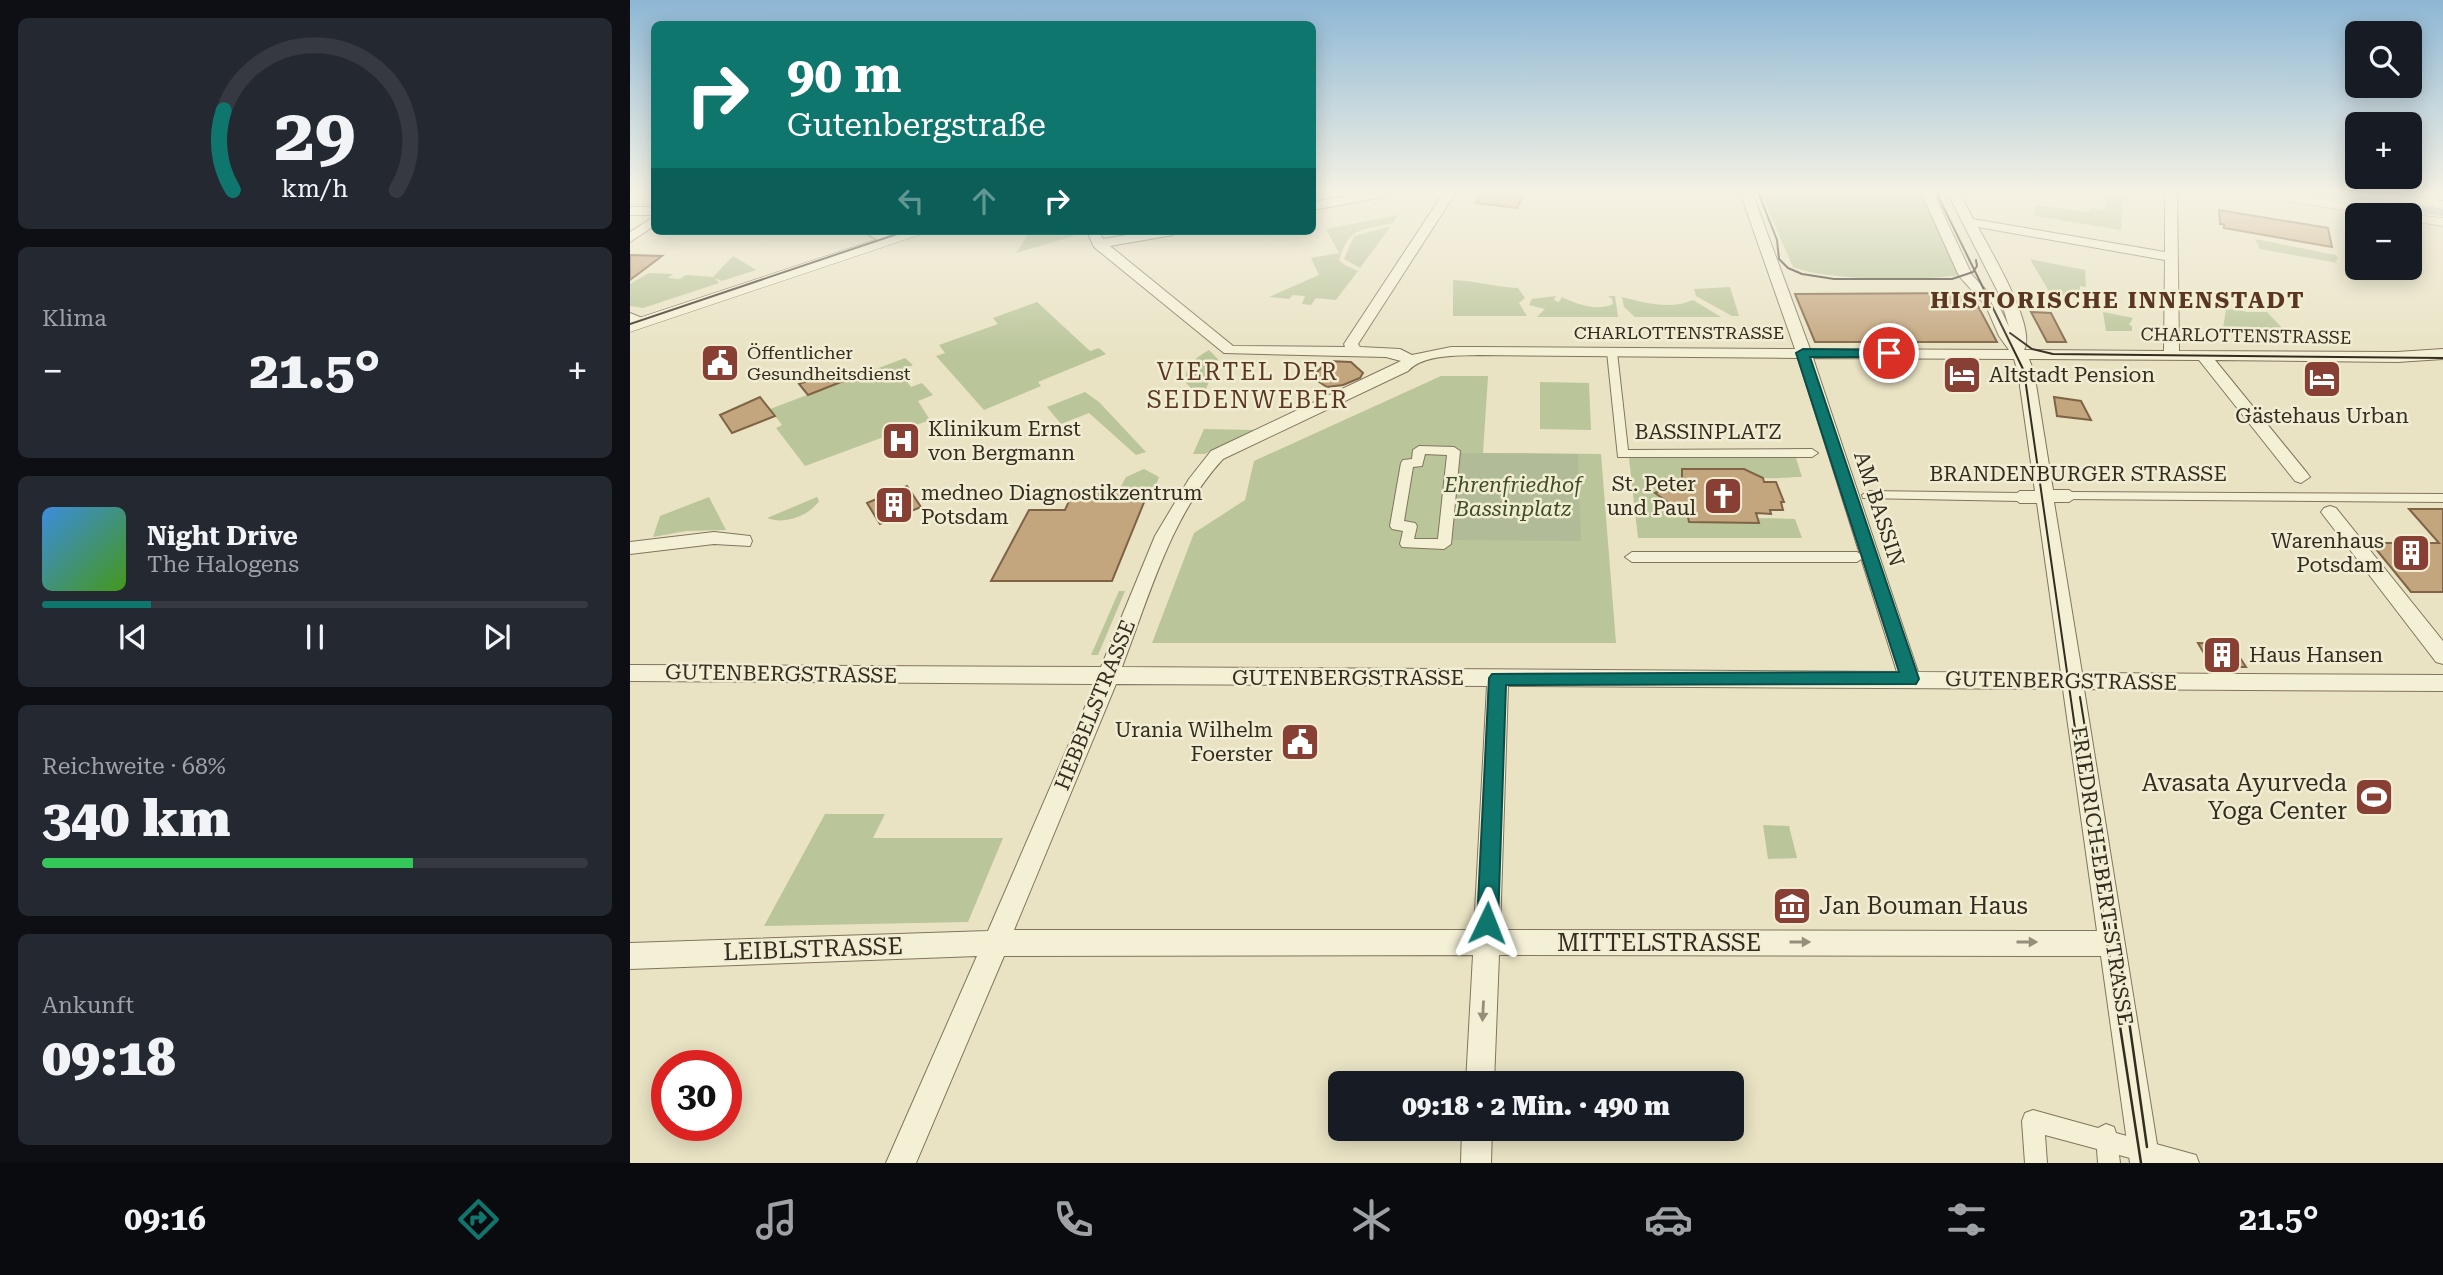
<!DOCTYPE html>
<html lang="de">
<meta charset="utf-8">
<style>
:root{--surface:#171b24;--page:#242831;--text:#f1f3f6;--muted:#9ea1a6;--line:#363941;--accent:#0f766e}
body{margin:0;font-family:"Roboto Serif",serif;background:var(--page);color:var(--text);height:100vh;display:flex;flex-direction:column;font-size:26px;white-space:nowrap}
*{box-sizing:border-box;margin:0}
p{font-size:23px;color:var(--muted)}
.icon{flex:none;width:38px;height:38px;fill:none;stroke:currentColor;stroke-width:2;stroke-linecap:round;stroke-linejoin:round}
.map{position:relative;flex:1;overflow:hidden}
.drawer{display:flex;flex-direction:column;gap:18px;padding:18px;background:#0d0f14;width:630px}
.drawer>*{flex:none}
.banner{position:absolute;left:21px;top:21px;width:665px;height:214px;border-radius:10px;box-shadow:0 4px 18px #0003;background:#0f766e;color:#fff;overflow:hidden}
.controls{position:absolute;left:1715px;top:21px;display:grid;gap:14px}
.controls a{display:grid;place-items:center;width:77px;height:77px;border-radius:10px;background:var(--surface);box-shadow:0 4px 18px #0003;font-size:35px}
.speed{position:absolute;left:21px;top:1050px;display:flex;gap:14px;font-size:35px;font-weight:700;text-align:center}
.speed>*{display:grid;place-content:center;width:91px;height:91px;border-radius:50%;background:var(--surface);box-shadow:0 4px 18px #0003;line-height:1}
.speed .limit{border:10px solid #d22;background:#fff;color:#111}
.pin{position:absolute;display:grid;place-items:center;width:60px;height:60px;color:#fff;margin:-30px;border:4px solid #fff;border-radius:50%;box-shadow:0 2px 7px #0007}
.me{position:absolute;width:77px;margin:-38px;rotate:2deg;stroke-linejoin:round;filter:drop-shadow(0 0 5px #0008)}
.turn{display:flex;align-items:center;gap:24px;height:147px;padding:0 21px;font-size:32px}
.turn .icon{width:91px;height:91px;stroke-width:2.5}
.turn b{display:block;font-size:49px;line-height:60px}
.lanes{display:flex;align-items:center;height:66px;padding:0 21px;background:#0003;justify-content:center;gap:35px;direction:ltr}
.lanes .off{opacity:.35}
.big{font-size:52px;font-weight:800;line-height:1.1}
.drawer .tile{flex:1;display:flex;flex-direction:column;justify-content:center;gap:10px;min-width:0;padding:0 24px;border-radius:10px;background:var(--page)}
.drawer .dial{align-items:center;gap:0}
.dial svg{height:182px;overflow:visible;fill:none;stroke:var(--line);stroke-width:7;stroke-linecap:round;text-anchor:middle}
.dial text{fill:var(--text);stroke:none}
.song{display:flex;align-items:center;gap:21px}
.cover{width:84px;height:84px;border-radius:10px;background:linear-gradient(135deg,hsl(210 70% 55%),hsl(100 70% 35%))}
.played{height:7px;border-radius:4px;background:linear-gradient(90deg,var(--accent) 20%,var(--line) 20%)}
.keys{display:flex;justify-content:space-around;direction:ltr}
.heat{display:flex;justify-content:space-between;align-items:center;font-size:38px;direction:ltr}
.charge{height:10px;border-radius:5px;background:linear-gradient(90deg,#34c759 68%,var(--line) 0)}
.trip{position:absolute;left:698px;top:1071px;width:416px;height:70px;border-radius:10px;background:var(--surface);box-shadow:0 4px 18px #0003;font-weight:800;line-height:70px;text-align:center}
.menu{display:flex;height:112px;justify-content:space-around;align-items:center;background:#090b0e;color:var(--muted)}
.menu .icon{width:49px;height:49px}
.menu .active{color:var(--accent)}
.menu b{font-size:32px;color:var(--text)}
main{display:flex;flex:1;min-height:0}
.map>svg:first-child{display:block}
</style>
<main>
<section class="drawer">
<div class="tile dial"><svg viewBox="0 0 100 80">
<path d="M14 69A42 42 0 1 1 86 69"/>
<path d="M14 69A42 42 0 0 1 10 34" stroke="#0f766e"/>
<text x="50" y="56" font-size="32" font-weight="700">29</text>
<text x="50" y="72" font-size="11">km/h</text>
</svg></div>
<div class="tile"><p>Klima</p>
<div class="heat"><a>−</a><b class="big">21.5°</b><a>+</a></div>
</div>
<div class="tile">
<div class="song"><i class="cover"></i><div><b>Night Drive</b><p>The Halogens</p></div></div>
<div class="played"></div>
<div class="keys"><svg class="icon" aria-label="previous" viewBox="0 0 24 24"><path d="M18 5L8 12l10 7zM5 5v14"/></svg><svg class="icon" aria-label="pause" viewBox="0 0 24 24"><path d="M8 5v14M16 5v14"/></svg><svg class="icon" aria-label="next" viewBox="0 0 24 24"><path d="M6 5l10 7-10 7zM19 5v14"/></svg></div>
</div>
<div class="tile"><p>Reichweite · 68%</p><b class="big">340 km</b><div class="charge"></div></div>
<div class="tile"><p>Ankunft</p><b class="big">09:18</b></div>
</section>
<div class="map">
<svg width="1813" height="1163" viewBox="0 0 1813 1163">
<rect width="100%" height="100%" fill="#e9e3c4"/>
<path fill="#bac59a" d="M1130 192H1295L1330 275C1291 281 1197 281 1163 267Z
M1476 192 1494 194 1491 230 1404 216 1405 205 1459 212 1460 207 1475 210Z
M768 215 763 223C731 231 720 225 709 260L715 265 728 271 706 300 686 298 681 305 672 304 675 296 663 295 659 299 639 297 689 275 681 258 709 253 696 229Z
M761 226 730 268 714 259 724 236Z
M399 233 443 234 444 236 386 253Z
M1625 239 1706 255 1708 260H1705L1707 263 1630 249Z
M103 256 126 270 92 281 85 278 89 283 13 308 0 306V284L19 273 43 274 38 278 50 279 56 275 83 277Z
M1400 259 1455 270 1456 287 1450 286V298L1420 293Z
M823 280C846 281 866 287 888 288L895 298 889 303 897 316H823Z
M1100 287 1109 316H1102L1066 296 1064 289Z
M926 296 924 300 929 302 932 297C944 303 966 312 983 304L982 299 978 296H985L988 317H907L915 309 899 305 902 299Z
M992 297C1015 303 1040 310 1063 300L1091 317H1005L994 307Z
M407 302 460 351 469 348 476 354 408 382 411 386 354 410 306 356 315 353 309 345 368 324 363 318Z
M1604 309 1617 312H1637L1657 333H1638L1635 329 1593 328 1596 310Z
M1473 312 1503 318 1499 325 1502 326V331H1476Z
M579 350 588 359 574 394 564 391 556 383C554 366 565 358 579 350Z
M275 358 283 365 269 371 281 387 292 383 303 395 288 401 300 420 175 466 146 428 152 425 140 409Z
M811 376H858L853 453 971 454 986 643H522L564 533 615 500 624 461Z
M910 382 959 383 961 430 910 429Z
M455 392 469 402 516 452 506 455 459 413 431 424 417 407Z
M574 429 625 430 575 454H563Z
M999 458H1166L1172 477C1152 477 1135 481 1117 474L1116 469H1052L1053 480 1043 482 1030 496 1047 509 1057 508 1060 522 1128 523 1127 518 1165 519 1172 538H1008Z
M514 469 529 477 525 488H490L496 477Z
M79 497 96 530 56 531 23 537 30 516Z
M187 497 189 501C179 516 154 525 137 518Z
M489 591H495L468 655H461Z
M195 814H255L243 838H373L338 922 134 926Z
M1133 825 1159 826 1167 858 1138 859Z"/>
<path fill="#b2bb98" d="M823 453 948 454 951 541 815 540Z"/>
<g fill="none" stroke-linecap="round" stroke-linejoin="round">
<path fill="#a6bcb9" fill-rule="evenodd" d="M1675 192H1700L1813 210V216L1680 195Z"/>
</g>
<path fill="#c3a57e" stroke="#7e6445" stroke-width="2" d="M854 192H873L894 194 887 208 846 203Z
M1589 210 1698 228 1702 247 1594 228V224H1590Z
M0 255 32 256 0 280Z
M1341 293 1367 342H1185L1165 294Z
M1401 312 1421 313 1436 342H1417Z
M698 361 721 362 733 373 730 378 713 385 697 387 686 380 685 374Z
M212 368 221 378 178 395 169 384Z
M130 397 145 416 102 433 90 415Z
M1424 397 1451 401 1461 420 1427 416Z
M1052 469H1114L1133 478 1134 482H1146L1154 502H1151L1153 510H1140L1141 514 1126 513 1129 523 1059 522 1057 511 1047 509 1025 493 1052 479Z
M277 486 291 507 250 524 237 503Z
M444 490H519L482 581H361L399 510H435Z
M1779 509H1813V592H1781L1741 543H1809Z
M1568 643 1601 644 1616 667H1582Z"/>
<g fill="none" stroke-linecap="round" stroke-linejoin="round">
<g stroke="#81755d" stroke-width="2">
<path id="pedestrian" d="M982 349 987 352 998 450 1182 449 1188 453 1182 457H988L977 352Z
M789 446 824 447 830 451 821 544 814 549 772 547 770 544 773 531 762 529 760 526 771 463 773 460 782 459 783 450ZM795 454 817 455 808 539H784L787 526 785 523 774 521 783 467 792 466Z
M1238 491 1390 493 1396 497 1390 501 1233 498 1232 495Z
M1439 492 1813 494V502L1434 499 1433 496 1434 493Z
M1002 552H1227L1234 557 1227 562H1002L995 557Z
M1403 1110 1468 1128 1476 1124 1484 1127 1486 1133 1566 1155 1569 1163H1518L1489 1155 1490 1163H1468L1467 1149 1415 1135 1417 1163H1395L1392 1121 1395 1113Z"/>
</g>
<g stroke="#81755d" stroke-width="2">
<path id="minor" d="M740 192H766L760 196 682 210V202Z
M814 192H826L728 344 730 347 770 349 782 355 821 347H848L1165 349 1110 192H1122L1180 349 1379 350 1369 336 1356 306 1329 276 1291 192H1303L1342 275 1367 302 1379 327 1369 294 1317 192H1329L1343 219 1535 252V192H1547L1549 351 1767 352 1813 349V359L1767 362 1585 360 1677 473 1680 477 1671 483 1665 481 1569 360 1399 359 1404 372 1423 490H1439L1448 496 1439 502H1424L1452 673 1813 675V691L1454 689 1530 1163H1500L1471 956 869 955 864 1083H836L843 955 374 956 286 1163H256L347 956 0 969V943L358 931 465 684 0 681V665L471 667 525 536 559 479 581 451 771 361 756 357 594 353 464 247 457 231H469L473 239 521 231H549L543 235 480 246 603 346 715 347 714 344ZM1348 227 1535 260 1534 351 1394 350C1407 327 1361 252 1348 227ZM848 355 1168 358 1267 672 492 667C519 597 541 515 593 459L778 371C793 354 827 356 848 355ZM1183 358 1384 359 1388 372 1405 491H1390L1381 497 1390 503H1407L1431 673 1288 672ZM486 684 857 686 844 930H384ZM878 686 1433 689 1467 931 870 930Z
M0 207H24V215H0Z
M24 217V226L0 242V232Z
M234 231 270 233 276 237C264 246 244 241 234 231Z
M0 313 22 322 15 326 0 322Z
M1700 506 1706 508 1813 641V664L1806 662 1694 516 1691 512 1694 508Z
M84 532 120 536 122 541 120 546 84 544 0 554V542Z
M832 1129H862L861 1163H831Z"/>
</g>
<g stroke="#81755d" stroke-width="1">
<path id="tertiary" d="M1619 192H1652L1775 214 1813 218V226L1780 221V215H1743L1626 196Z
M1725 192H1758L1813 201V209L1732 196Z
M272 231H295L292 234 0 332V321Z"/>
</g>
<use href="#pedestrian" fill="#f4f0d6" fill-rule="evenodd"/>
<use href="#minor" fill="#f4f0d6" fill-rule="evenodd"/>
<use href="#tertiary" fill="#f4f0d6" fill-rule="evenodd"/>
<path stroke="#332c1f" stroke-width="2" d="M1128 192 1147 240 1149 259 1158 268 1172 274 1204 279H1322L1343 272 1347 266 1346 260
M1306 192 1394 371 1460 833
M0 324 276 231
M1380 333 1402 349 1423 354 1813 358
M1450 697 1472 833"/>
<path stroke="#332c1f" stroke-width="2.5" d="M1460 831 1511 1163
M1472 831 1517 1147"/>
</g>
<defs><path id="oneway-solid" d="M-6-.8H1V-3.2L6.5 0L1 3.2V.8H-6Z" transform="scale(1.75)"/></defs>
<g fill="#948e7a">
<use href="#oneway-solid" transform="translate(1170 942)"/>
<use href="#oneway-solid" transform="translate(1397 942)"/>
<use href="#oneway-solid" transform="translate(853 1011) rotate(93)"/>
</g>
<linearGradient id="sky" x2="0" y2="1"><stop stop-color="#8db7d5"/><stop offset="0.54" stop-color="#f5f2e4"/><stop offset="1" stop-color="#f5f2e4" stop-opacity="0"/></linearGradient>
<rect width="1813" height="355" fill="url(#sky)"/>
<path fill="#0f766e" stroke="#0a4d48" stroke-width="2" d="M1173 349 1259 350 1266 353 1259 357H1180L1289 679 1286 684 876 685 868 923 865 931 857 934 850 931 847 923 859 678 862 674 1269 672 1166 353Z"/>
<defs>
<g id="civic-square" transform="scale(2.0125)"><rect x="-9" y="-9" width="18" height="18" rx="4" fill="#894034" stroke="#f1edd3"/><path d="M-.6-6.5H3V-4.5H.6V-3L4-1V1h2V6H-6V1h2V-1L-.6-3ZM-1.2 2.5V6h2.4V2.5Z" fill="#fff"/></g>
<g id="hotel-square" transform="scale(2.0125)"><rect x="-9" y="-9" width="18" height="18" rx="4" fill="#894034" stroke="#f1edd3"/><path d="M-6-4.5h1.5V1H6V5H4.5V3h-9V5H-6ZM-4 0a1.8 1.8 0 1 1 3.6 0ZM.5 0V-2.5h3Q6-2.5 6 0Z" fill="#fff"/></g>
<g id="hospital-square" transform="scale(2.0125)"><rect x="-9" y="-9" width="18" height="18" rx="4" fill="#894034" stroke="#f1edd3"/><path d="M-5-5h3v3.5h4V-5h3V5h-3V1.5h-4V5h-3Z" fill="#fff"/></g>
<g id="church-square" transform="scale(2.0125)"><rect x="-9" y="-9" width="18" height="18" rx="4" fill="#894034" stroke="#f1edd3"/><path d="M-1.2-6h2.4v3.5h3.3v2.4h-3.3V6h-2.4V-.1h-3.3v-2.4h3.3Z" fill="#fff"/></g>
<g id="building-square" transform="scale(2.0125)"><rect x="-9" y="-9" width="18" height="18" rx="4" fill="#894034" stroke="#f1edd3"/><path d="M-4-6H4V6H1V3H-1V6H-4ZM-2.5-4.3h1.7v1.8h-1.7ZM.8-4.3h1.7v1.8H.8ZM-2.5-1h1.7V.8h-1.7ZM.8-1h1.7V.8H.8Z" fill="#fff"/></g>
<g id="stadium-square" transform="scale(2.0125)"><rect x="-9" y="-9" width="18" height="18" rx="4" fill="#894034" stroke="#f1edd3"/><path d="M0-5a6.5 5 0 1 0 0 10a6.5 5 0 1 0 0-10ZM-3.5-1.8h7v3.6h-7Z" fill="#fff"/></g>
<g id="museum-square" transform="scale(2.0125)"><rect x="-9" y="-9" width="18" height="18" rx="4" fill="#894034" stroke="#f1edd3"/><path d="M0-6L6-3V-2H-6V-3ZM-5-1h2V3h-2ZM-1-1h2V3h-2ZM3-1h2V3H3ZM-6 4H6V6H-6Z" fill="#fff"/></g>
</defs>
<g fill-rule="evenodd">
<use href="#civic-square" x="90" y="363"/>
<use href="#hotel-square" x="1332" y="375"/>
<use href="#hotel-square" x="1692" y="379"/>
<use href="#hospital-square" x="271" y="441"/>
<use href="#church-square" x="1093" y="496"/>
<use href="#building-square" x="264" y="505"/>
<use href="#building-square" x="1781" y="553"/>
<use href="#building-square" x="1592" y="655"/>
<use href="#civic-square" x="670" y="742"/>
<use href="#stadium-square" x="1744" y="797"/>
<use href="#museum-square" x="1162" y="906"/>
</g>
<g text-anchor="middle" stroke-width="5" stroke-linejoin="round" paint-order="stroke">
<g font-size="18" fill="#332c1f" stroke="#f1edd3">
<text x="1049" y="339">CHARLOTTENSTRASSE</text>
<text transform="translate(1616 336) rotate(1)" y="6">CHARLOTTENSTRASSE</text>
</g>
<g font-size="18" fill="#332c1f" stroke="#f1edd3" text-anchor="start">
<text x="117" y="359">Öffentlicher<tspan x="117" dy="21">Gesundheitsdienst</tspan></text>
</g>
<g font-size="21" fill="#332c1f" stroke="#f1edd3" text-anchor="start">
<text x="1359" y="382">Altstadt Pension</text>
<text x="1692" y="423" text-anchor="middle">Gästehaus Urban</text>
<text x="298" y="436">Klinikum Ernst<tspan x="298" dy="24">von Bergmann</tspan></text>
<text x="1066" y="491" text-anchor="end">St. Peter<tspan x="1066" dy="24">und Paul</tspan></text>
<text x="291" y="500">medneo Diagnostikzentrum<tspan x="291" dy="24">Potsdam</tspan></text>
<text x="1754" y="548" text-anchor="end">Warenhaus<tspan x="1754" dy="24">Potsdam</tspan></text>
<text x="1619" y="662">Haus Hansen</text>
<text x="643" y="737" text-anchor="end">Urania Wilhelm<tspan x="643" dy="24">Foerster</tspan></text>
</g>
<g font-size="21" fill="#332c1f" stroke="#f1edd3">
<text x="1078" y="439">BASSINPLATZ</text>
<text x="1448" y="481">BRANDENBURGER STRASSE</text>
<text transform="translate(1249 509) rotate(72)" y="7">AM BASSIN</text>
<text transform="translate(151 674) rotate(1)" y="7">GUTENBERGSTRASSE</text>
<text x="718" y="685">GUTENBERGSTRASSE</text>
<text transform="translate(1431 681) rotate(1)" y="7">GUTENBERGSTRASSE</text>
<text transform="translate(465 705) rotate(-68)" y="7">HEBBELSTRASSE</text>
<text transform="translate(1472 876) rotate(81)" y="7">FRIEDRICH-EBERT-STRASSE</text>
</g>
<g font-size="21" font-style="italic" fill="#3e4d28" stroke="#f1edd3">
<text x="883" y="492">Ehrenfriedhof<tspan x="883" dy="24">Bassinplatz</tspan></text>
</g>
<g font-size="23" font-weight="bold" letter-spacing="2" fill="#5b3723" stroke="#f1edd3">
<text x="1488" y="308">HISTORISCHE INNENSTADT</text>
</g>
<g font-size="24" letter-spacing="2" fill="#5b3723" stroke="#f1edd3">
<text x="618" y="380">VIERTEL DER<tspan x="618" dy="28">SEIDENWEBER</tspan></text>
</g>
<g font-size="24" fill="#332c1f" stroke="#f1edd3" text-anchor="end">
<text x="1717" y="791">Avasata Ayurveda<tspan x="1717" dy="28">Yoga Center</tspan></text>
<text x="1189" y="914" text-anchor="start">Jan Bouman Haus</text>
</g>
<g font-size="24" fill="#332c1f" stroke="#f1edd3">
<text x="1029" y="951">MITTELSTRASSE</text>
<text transform="translate(183 949) rotate(-2)" y="8">LEIBLSTRASSE</text>
</g>
</g>
</svg>
<div class="controls">
<a><svg class="icon" aria-label="search" viewBox="0 0 24 24"><circle cx="10" cy="10" r="6"/><path d="M15 15l6 6"/></svg></a>
<a>+</a>
<a>−</a>
</div>
<div class="speed"><div class="limit">30</div></div>
<div class="pin" style="left:1259px;top:353px;background:#d93025"><svg class="icon" aria-label="arrive" viewBox="0 0 24 24"><path d="M6 21V4h12l-3 4 3 4H6"/></svg></div>
<svg class="me" style="left:857px;top:923px" viewBox="-20 -20 40 40"><path d="M0-17L14 15 0 8-14 15z" fill="#0f766e" stroke="#fff" stroke-width="4"/></svg>
<div class="trip">09:18 · 2 Min. · 490 m</div>
<div class="banner">
<div class="turn"><svg class="icon" aria-label="right" viewBox="0 0 24 24"><path d="M7 20v-9h11M14 6l5 5-5 5"/></svg><div><b>90 m</b>Gutenbergstraße</div></div>
<div class="lanes"><svg class="icon off" aria-label="left" viewBox="0 0 24 24"><path d="M17 20v-9H6M10 6l-5 5 5 5"/></svg><svg class="icon off" aria-label="ahead" viewBox="0 0 24 24"><path d="M12 20V5M6 11l6-6 6 6"/></svg><svg class="icon" aria-label="right" viewBox="0 0 24 24"><path d="M7 20v-9h11M14 6l5 5-5 5"/></svg></div>
</div>
</div>
</main>
<nav class="menu">
<b>09:16</b>
<svg class="icon active" aria-label="directions" viewBox="0 0 24 24"><path d="M12 3l9 9-9 9-9-9zM9 14v-3h6M13 9l2 2-2 2"/></svg>
<svg class="icon" aria-label="music" viewBox="0 0 24 24"><path d="M9 18V5l10-2v13"/><circle cx="6" cy="18" r="3"/><circle cx="16" cy="16" r="3"/></svg>
<svg class="icon" aria-label="phone" viewBox="0 0 24 24"><path d="M5 4h4l2 5-3 2q2 4 5 5l2-3 5 2v4C11 20 4 13 5 4z"/></svg>
<svg class="icon" aria-label="climate" viewBox="0 0 24 24"><path d="M12 3v18M4 7l16 10M4 17L20 7"/></svg>
<svg class="icon" aria-label="car" viewBox="0 0 24 24"><path d="M5 17H2v-5l4-1 3-4h7l3 4 3 1v5h-3M9 17h6M6 11h13"/><circle cx="7" cy="17" r="2"/><circle cx="17" cy="17" r="2"/></svg>
<svg class="icon" aria-label="filters" viewBox="0 0 24 24"><path d="M4 7h16M4 17h16"/><circle cx="9" cy="7" r="2"/><circle cx="15" cy="17" r="2"/></svg>
<b>21.5°</b>
</nav>
